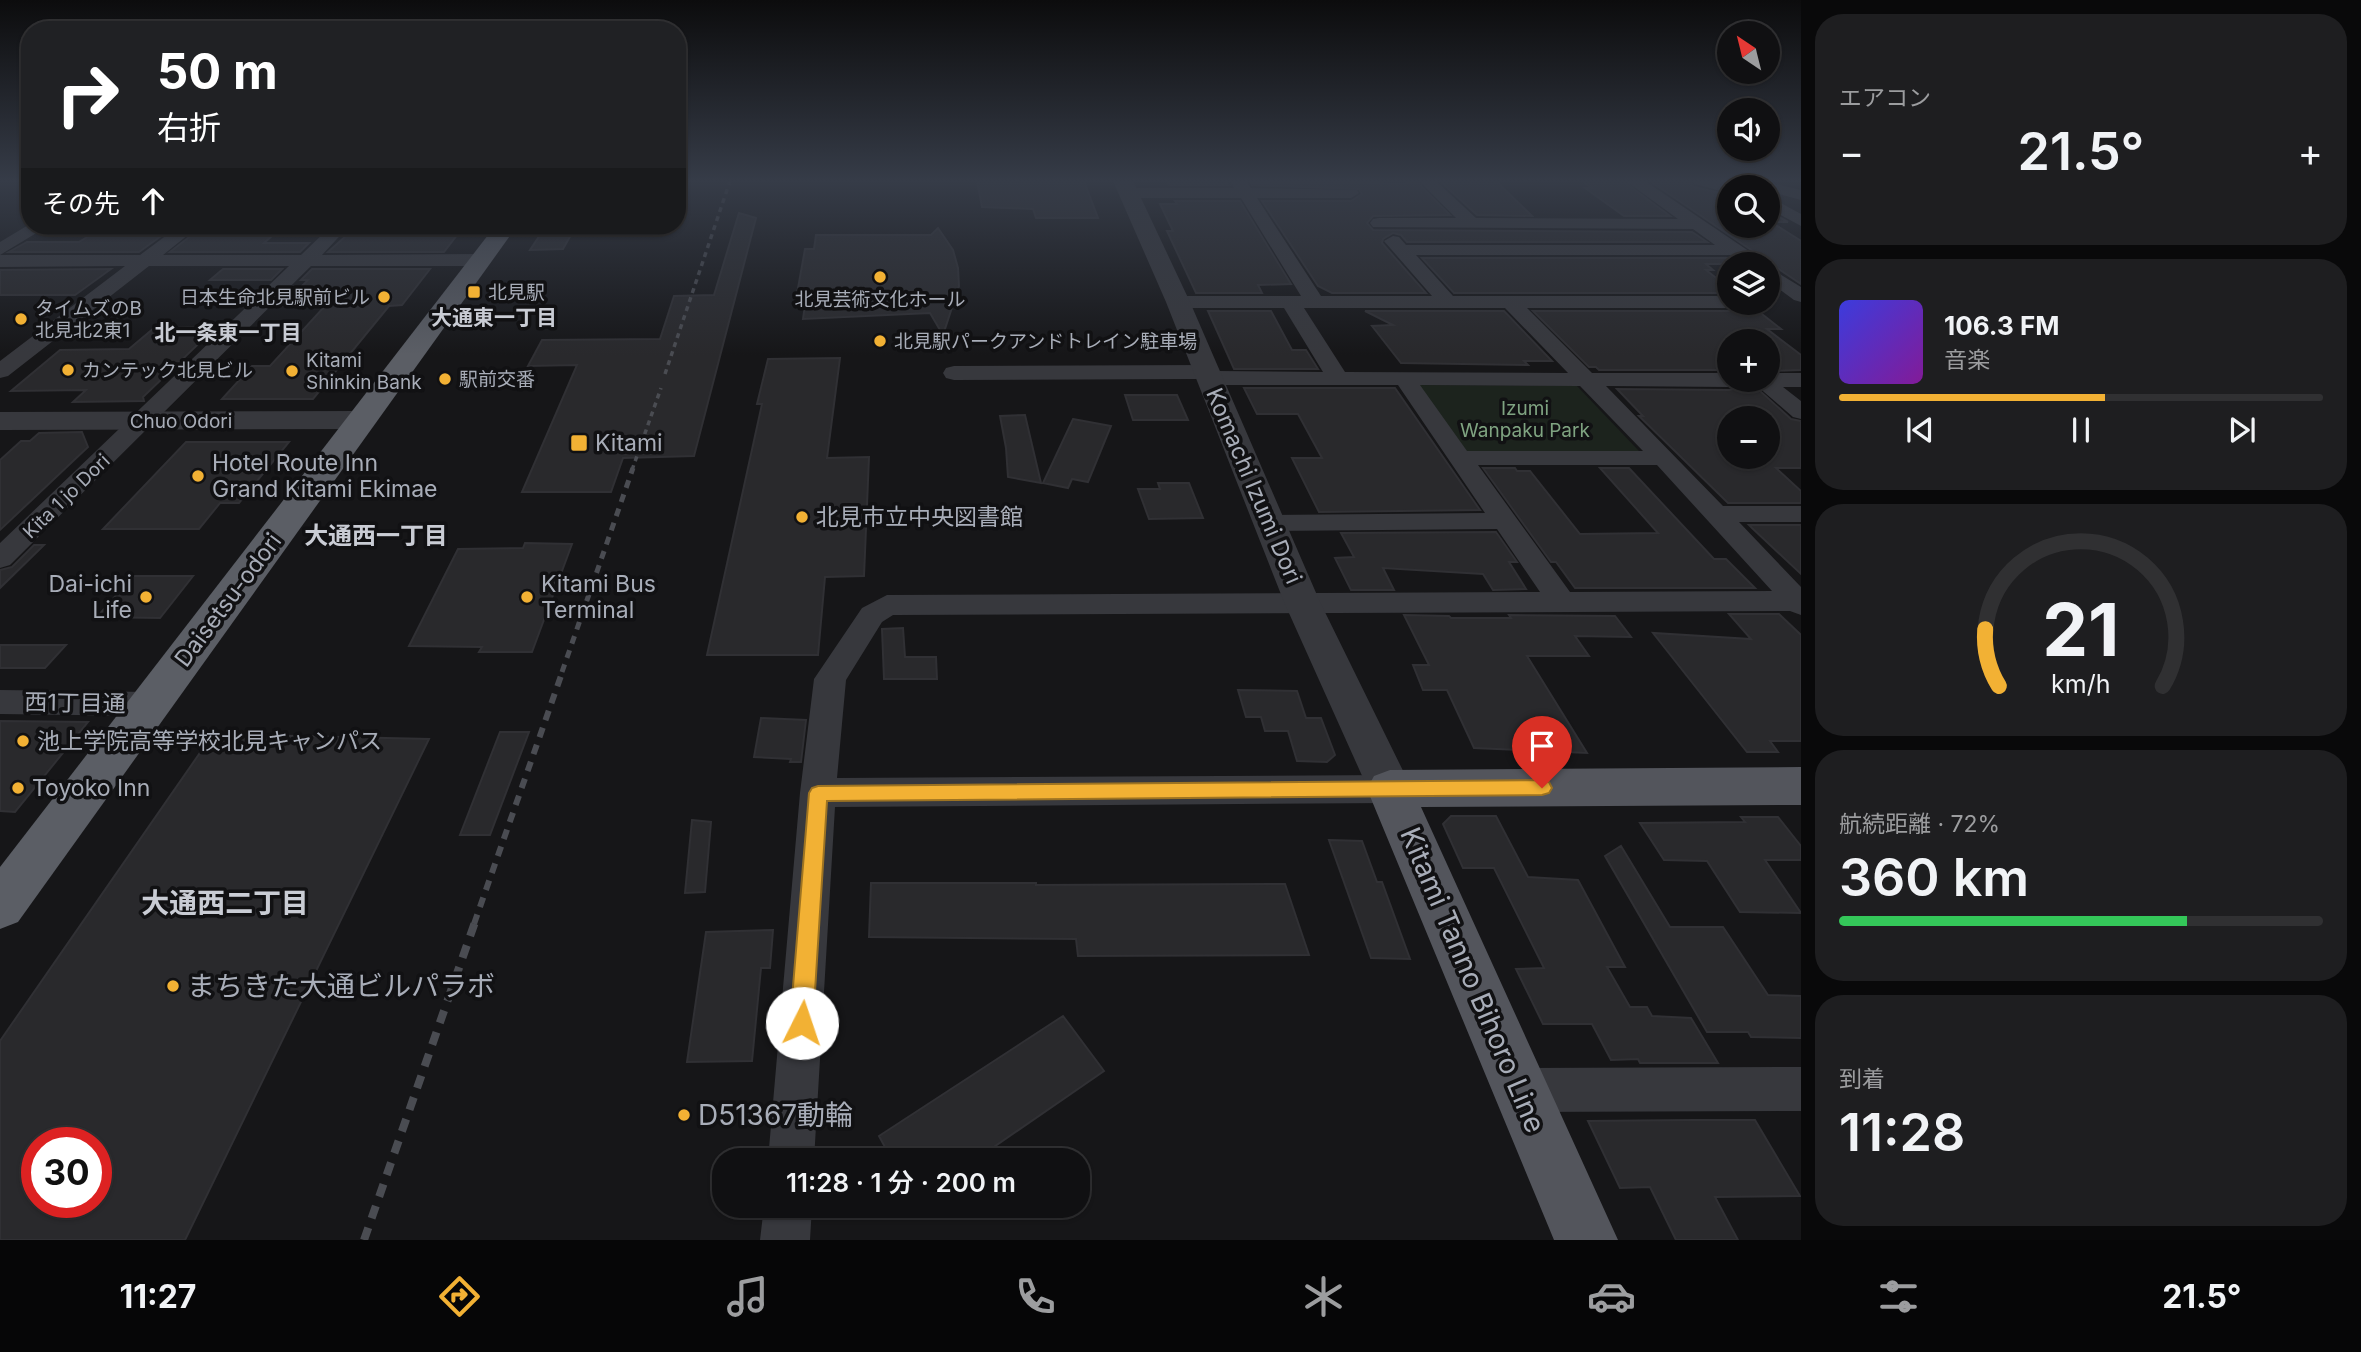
<!DOCTYPE html>
<html lang="ja">
<meta charset="utf-8">
<style>
:root{--surface:#101012;--page:#1e1e20;--text:#f1f3f6;--muted:#9c9d9f;--line:#303032;--accent:#f2b134}
body{margin:0;font-family:Inter,"Noto Sans JP",sans-serif;background:var(--page);color:var(--text);height:100vh;display:flex;flex-direction:column;font-size:26px;white-space:nowrap}
*{box-sizing:border-box;margin:0}
p{font-size:23px;color:var(--muted)}
.icon{flex:none;width:38px;height:38px;fill:none;stroke:currentColor;stroke-width:2;stroke-linecap:round;stroke-linejoin:round}
.map{position:relative;flex:1;overflow:hidden}
.side{display:flex;flex-direction:column;gap:14px;padding:14px;background:#09090a;width:560px}
.side>*{flex:none}
.top-card{position:absolute;left:21px;top:21px;width:665px;height:214px;border-radius:28px;box-shadow:0 2px 5px #0004,0 0 0 2px var(--line);background:#202124;color:#fff;overflow:hidden}
.needle{width:46px;rotate:325deg}
.tools{position:absolute;left:1717px;top:21px;display:grid;gap:14px}
.tools a{display:grid;place-items:center;width:63px;height:63px;border-radius:50%;background:var(--surface);box-shadow:0 2px 5px #0004,0 0 0 2px var(--line);font-size:35px}
.speed{position:absolute;left:21px;top:1127px;display:flex;gap:14px;font-size:35px;font-weight:700;text-align:center}
.speed>*{display:grid;place-content:center;width:91px;height:91px;border-radius:50%;background:var(--surface);box-shadow:0 2px 5px #0004,0 0 0 2px var(--line);line-height:1}
.speed .limit{border:10px solid #d22;background:#fff;color:#111}
.pin{position:absolute;display:grid;place-items:center;width:60px;height:60px;color:#fff;margin:-72px -30px;border-radius:50% 50% 50% 0;rotate:-45deg;box-shadow:0 0 7px #0007}
.pin .icon{rotate:45deg}
.me{position:absolute;width:77px;margin:-38px;rotate:4deg;stroke-linejoin:round;filter:drop-shadow(0 0 5px #0008)}
.turn{display:flex;align-items:center;gap:24px;height:147px;padding:0 21px;font-size:32px}
.turn .icon{width:91px;height:91px;stroke-width:2.5}
.turn b{display:block;font-size:49px;line-height:60px}
.then{display:flex;align-items:center;height:66px;padding:0 21px;background:#0003;gap:14px;font-size:26px}
.big{font-size:52px;font-weight:600;line-height:1.1}
.side .tile{flex:1;display:flex;flex-direction:column;justify-content:center;gap:10px;min-width:0;padding:0 24px;border-radius:28px;background:var(--page)}
.side .dial{align-items:center;gap:0}
.dial svg{height:182px;overflow:visible;fill:none;stroke:var(--line);stroke-width:7;stroke-linecap:round;text-anchor:middle}
.dial text{fill:var(--text);stroke:none}
.song{display:flex;align-items:center;gap:21px}
.cover{width:84px;height:84px;border-radius:10px;background:linear-gradient(135deg,hsl(240 70% 55%),hsl(290 70% 35%))}
.played{height:7px;border-radius:4px;background:linear-gradient(90deg,var(--accent) 55%,var(--line) 55%)}
.keys{display:flex;justify-content:space-around;direction:ltr}
.heat{display:flex;justify-content:space-between;align-items:center;font-size:38px;direction:ltr}
.charge{height:10px;border-radius:5px;background:linear-gradient(90deg,#34c759 72%,var(--line) 0)}
.trip{position:absolute;left:712px;top:1148px;width:378px;height:70px;border-radius:28px;background:var(--surface);box-shadow:0 2px 5px #0004,0 0 0 2px var(--line);font-weight:600;line-height:70px;text-align:center}
.menu{display:flex;height:112px;justify-content:space-around;align-items:center;background:#060607;color:var(--muted)}
.menu .icon{width:49px;height:49px}
.menu .active{color:var(--accent)}
.menu b{font-size:32px;color:var(--text)}
main{display:flex;flex:1;min-height:0}
.map>svg:first-child{display:block}
</style>
<main>
<div class="map">
<svg width="1801" height="1240" viewBox="0 0 1801 1240">
<rect width="100%" height="100%" fill="#161618"/>
<path fill="#1c231d" d="M1417 385 1577 386 1639 451H1466Z"/>
<path fill="#29292c" stroke="#303034" stroke-width="2" fill-rule="evenodd" d="M977 181H1084L1098 218H1036L1033 209 982 207Z
M1167 181H1225L1229 185H1169Z
M1329 181 1401 184 1416 181 1450 215 1373 216 1367 223 1373 230 1692 232 1707 242H1407L1401 235 1393 233 1383 239 1382 243 1426 293H1332L1318 286 1262 201H1351L1362 194 1359 189 1252 185 1251 183Z
M1440 181H1496L1532 216 1477 215Z
M1582 181H1623L1670 216H1624L1585 188H1592Z
M1650 181H1690L1694 187 1729 195V226H1768V211L1788 222H1771L1801 241V284L1771 264H1767L1763 258Z
M1175 201H1240L1291 284 1258 285 1262 293H1196L1167 231H1173L1160 204H1177Z
M739 213 756 218 694 456 623 458 611 492H522L577 365 528 366 542 340 660 339 674 296 714 295Z
M357 226H464L444 252H328Z
M546 226H576L563 249 530 250Z
M215 228H281L264 243H309L300 252H170L197 231H211Z
M938 228 953 250 958 268 959 286 943 335 930 313 803 319 805 305H795L805 249H814L816 235H931Z
M105 230 168 231 139 252H9L27 242H79L97 231Z
M1422 258H1729L1739 264H1706L1713 270H1706L1729 288V293H1454Z
M111 269 75 295H0V270Z
M223 269H282L271 280H210Z
M312 269H430L402 305 389 306 313 399H222L252 366H270L325 306H282L308 280H301Z
M1740 303H1748L1781 329H1767L1801 355V370L1768 371V341H1729V370H1599L1596 367H1589L1533 311H1729Z
M1208 311H1271L1292 350H1306L1318 369H1234Z
M1365 311H1504L1552 361H1524L1528 365 1401 363 1372 326 1393 325Z
M216 327 143 397 144 401 73 402 86 390 11 391 60 350 129 349 154 328Z
M840 358 827 458 869 457 864 576 825 577 818 655H707L762 404H757L768 359Z
M1743 380H1748L1791 419 1801 421V468H1776L1801 491V503H1728L1639 416H1643L1617 389 1729 390 1738 388ZM1729 418H1768V457H1729Z
M1244 388H1395L1480 510 1319 512 1292 458H1322L1298 414H1257Z
M1125 395H1177L1188 420H1133Z
M1025 415 1041 483 1008 477 1006 448 1000 416Z
M1073 419 1111 426 1088 482 1072 479 1068 488 1043 483Z
M82 432 88 447 0 530V460L21 441H30L39 433Z
M186 442H289L239 503H220L199 529H103Z
M1483 468H1515L1517 471H1530L1580 534 1658 533 1600 468H1629L1714 559H1726L1755 588H1575L1556 562H1551Z
M1158 483H1189L1203 518 1149 519 1138 489H1160Z
M1749 525H1801V574L1752 528Z
M1496 532 1517 562H1509L1526 589 1493 590 1483 574 1383 568 1394 590H1351L1335 558 1354 557 1341 533Z
M525 543 572 544 532 652H479L482 647 409 646 458 549 523 548Z
M34 545H44L0 588V570L12 567Z
M133 576H193L160 618 97 617Z
M1729 614H1779L1801 635V741H1770L1778 752H1747L1653 633 1751 639Z
M1404 615 1449 616 1451 618H1511L1509 615 1615 616 1631 637 1575 636 1589 656H1527L1587 753 1474 748 1447 690H1423L1413 665H1429Z
M903 628 905 657H936L937 679H884L882 629Z
M0 645H66L45 668H0Z
M1238 690 1297 691 1306 718H1321L1335 755 1327 762 1297 761 1288 731H1265L1261 717H1246Z
M761 718 806 720 801 762H790L791 759 754 757Z
M0 721 88 722 15 812 0 811Z
M500 732H529L490 835H460Z
M213 734 429 739 185 1240H0V1041ZM37 1143H96V1202H37Z
M1451 816H1496L1528 877 1578 880 1625 967H1607L1630 1007H1647L1652 1016 1691 1018 1718 1063H1640L1638 1059 1611 1060 1592 1024H1543L1516 969 1544 968 1494 868H1463L1443 824Z
M1741 817H1778L1801 846V860H1765L1801 913 1740 912 1707 861 1664 860 1640 823 1745 822Z
M692 820 711 822 705 892 685 893Z
M1329 840 1362 841 1377 882H1382L1410 959 1371 958Z
M1621 846 1670 927H1723L1768 995 1801 996V1038L1751 1037 1748 1032H1707L1605 856Z
M871 883H1036V885L1285 884 1309 955 1078 956 1076 939 869 937Z
M773 930 770 968H761L752 1061 687 1062 706 932Z
M1063 1016 1104 1071 975 1160H892L879 1136Z
M1691 1120H1755L1800 1196 1715 1197 1738 1240H1676L1650 1187 1620 1188 1588 1121Z"/>
<g fill="none" stroke-linecap="round" stroke-linejoin="round">
<path fill="#37383d" fill-rule="evenodd" d="M1230 181H1246L1251 188 1357 190 1359 193 1351 198H1257L1321 296H1432L1384 241 1393 236 1399 237 1406 245H1715L1693 229 1373 227 1370 223 1373 219 1379 218H1456L1419 181H1436L1476 218 1678 219 1626 181H1645L1762 260 1764 264H1743L1730 255H1416L1453 296H1729V303H1738L1729 308H1527L1592 373H1729V380H1740L1737 385 1729 387 1606 386 1723 506H1801V522H1739L1801 587V615L1790 611 893 615 882 622 846 680 837 778 1390 775 1402 779 1408 789 1402 799 1390 803 835 807 814 1160H768L800 793 814 679 862 608 887 595 1540 592 1497 529 1270 531 1261 529 1257 523 1261 517 1270 515 1485 513 1398 385H1208L1200 383 1197 379 954 380 946 378 943 373 946 368 954 366 1206 365 1214 367 1217 371 1323 372 1284 308H1178L1168 302 1178 296H1301L1241 198H1129L1121 193 1129 188H1234ZM1304 308H1505L1568 373 1345 372ZM1420 385 1580 386 1643 451H1467ZM1478 465H1657L1772 591 1570 592Z
M1693 181H1720L1737 187H1729V193L1695 184Z
M1737 181H1764L1801 190V200L1768 191V187H1751Z
M1768 196 1801 214V226L1768 208Z
M30 224 48 226 0 255V242Z
M179 226H199L163 255H301L331 226H349L322 255 481 254 490 260 481 266H311L10 565 0 568V543L289 266H149L8 376 0 378V361L125 266 0 267V255H140Z
M1768 267 1801 287V302L1794 300 1768 281Z
M1768 373H1801V387H1783L1801 401V419L1793 417 1750 380H1768Z
M0 690 150 692 161 695 166 704 161 713 150 716 0 714Z
M1801 1067V1111L1520 1112 1504 1106 1498 1090 1504 1074 1520 1068Z
M764 1206H812L810 1240H760Z"/>
<path fill="#37383d" fill-rule="evenodd" d="M1113 181H1133L1190 302 1320 602 1412 789 1405 802 1390 807 1375 802 1368 789 1284 602 1166 302Z
M362 411 372 414 376 420 372 426 362 429 0 430V412Z"/>
<path fill="#53555c" fill-rule="evenodd" d="M1801 767V805L1421 807 1618 1240H1554L1367 789 1374 776 1390 770Z"/>
<path fill="#5b5e65" fill-rule="evenodd" d="M495 226H517L18 922 0 929V867Z"/>
<path stroke="#4a4c52" stroke-width="3.5" stroke-dasharray="5 4.5" stroke-linecap="butt" d="M665 374 730 181
M632 470 661 388"/>
<path stroke="#4a4c52" stroke-width="5" stroke-dasharray="8 7" stroke-linecap="butt" d="M562 672 633 468"/>
<path stroke="#4a4c52" stroke-width="6" stroke-dasharray="10 8" stroke-linecap="butt" d="M474 924 563 670"/>
<path stroke="#4a4c52" stroke-width="8" stroke-dasharray="13 10" stroke-linecap="butt" d="M364 1240 475 922"/>
</g>
<linearGradient id="sky" x2="0" y2="1"><stop stop-color="#0c0c0d"/><stop offset="0.51" stop-color="#363c48"/><stop offset="1" stop-color="#363c48" stop-opacity="0"/></linearGradient>
<rect width="1801" height="355" fill="url(#sky)"/>
<path fill="#f2b134" stroke="#9d7322" stroke-width="2" d="M1542 780 1549 782 1552 788 1549 793 1542 795 827 801 813 1023 810 1031 802 1034 793 1031 790 1023 809 793 812 788 818 786Z"/>
<g fill="#f2b134" stroke="#111113" stroke-width="2.5">
<circle cx="880" cy="277" r="7"/>
<rect x="467" y="285" width="14" height="14" rx="3.5"/>
<circle cx="384" cy="297" r="7"/>
<circle cx="21" cy="319" r="7"/>
<circle cx="880" cy="341" r="7"/>
<circle cx="68" cy="370" r="7"/>
<circle cx="292" cy="371" r="7"/>
<circle cx="445" cy="379" r="7"/>
<rect x="570" y="434" width="18" height="18" rx="3.5"/>
<circle cx="198" cy="476" r="7"/>
<circle cx="802" cy="517" r="7"/>
<circle cx="146" cy="597" r="7"/>
<circle cx="527" cy="597" r="7"/>
<circle cx="23" cy="741" r="7"/>
<circle cx="18" cy="788" r="7"/>
<circle cx="173" cy="986" r="7"/>
<circle cx="684" cy="1115" r="7"/>
</g>
<g text-anchor="middle" stroke-width="7" stroke-linejoin="round" paint-order="stroke">
<g font-size="19" fill="#a8adb8" stroke="#111113" text-anchor="start">
<text x="488" y="299">北見駅</text>
<text x="370" y="304" text-anchor="end">日本生命北見駅前ビル</text>
<text x="880" y="306" text-anchor="middle">北見芸術文化ホール</text>
<text x="35" y="315">タイムズのB<tspan x="35" dy="22">北見北2東1</tspan></text>
<text x="894" y="348">北見駅パークアンドトレイン駐車場</text>
<text x="306" y="367">Kitami<tspan x="306" dy="22">Shinkin Bank</tspan></text>
<text x="82" y="377">カンテック北見ビル</text>
<text x="459" y="386">駅前交番</text>
</g>
<g font-size="19" fill="#7fa381" stroke="#111113">
<text x="1525" y="415">Izumi<tspan x="1525" dy="22">Wanpaku Park</tspan></text>
</g>
<g font-size="19" fill="#a8adb8" stroke="#111113">
<text x="181" y="428">Chuo Odori</text>
<text transform="translate(66 496) rotate(-44)" y="7">Kita 1 jo Dori</text>
</g>
<g font-size="21" font-weight="bold" fill="#c9ccd4" stroke="#111113">
<text x="494" y="325">大通東一丁目</text>
<text x="228" y="340">北一条東一丁目</text>
</g>
<g font-size="23" fill="#a8adb8" stroke="#111113" text-anchor="start">
<text x="595" y="451">Kitami</text>
<text x="212" y="471">Hotel Route Inn<tspan x="212" dy="26">Grand Kitami Ekimae</tspan></text>
<text x="816" y="525">北見市立中央図書館</text>
<text x="132" y="592" text-anchor="end">Dai-ichi<tspan x="132" dy="26">Life</tspan></text>
<text x="541" y="592">Kitami Bus<tspan x="541" dy="26">Terminal</tspan></text>
<text x="37" y="749">池上学院高等学校北見キャンパス</text>
<text x="32" y="796">Toyoko Inn</text>
</g>
<g font-size="23" fill="#a8adb8" stroke="#111113">
<text transform="translate(1254 486) rotate(67)" y="8">Komachi Izumi Dori</text>
<text transform="translate(228 600) rotate(-53)" y="8">Daisetsu-odori</text>
<text transform="translate(75 703) rotate(1)" y="8">西1丁目通</text>
</g>
<g font-size="24" font-weight="bold" fill="#c9ccd4" stroke="#111113">
<text x="376" y="544">大通西一丁目</text>
</g>
<g font-size="28" font-weight="bold" fill="#c9ccd4" stroke="#111113">
<text x="225" y="913">大通西二丁目</text>
</g>
<g font-size="28" fill="#a8adb8" stroke="#111113">
<text transform="translate(1473 980) rotate(67)" y="10">Kitami Tanno Bihoro Line</text>
</g>
<g font-size="28" fill="#a8adb8" stroke="#111113" text-anchor="start">
<text x="187" y="996">まちきた大通ビルパラボ</text>
<text x="698" y="1125">D51367動輪</text>
</g>
</g>
</svg>
<div class="tools">
<a><svg class="needle" viewBox="-14 -14 28 28"><path d="M0-13l5 13h-10z" fill="#e53935"/><path d="M0 13l5-13h-10z" fill="#9c9d9f"/></svg></a>
<a><svg class="icon" aria-label="sound" viewBox="0 0 24 24"><path d="M4 9h4l5-4v14l-5-4H4zM17 9q2 3 0 6"/></svg></a>
<a><svg class="icon" aria-label="search" viewBox="0 0 24 24"><circle cx="10" cy="10" r="6"/><path d="M15 15l6 6"/></svg></a>
<a><svg class="icon" aria-label="layers" viewBox="0 0 24 24"><path d="M12 4l9 5-9 5-9-5zM3 14l9 5 9-5"/></svg></a>
<a>+</a>
<a>−</a>
</div>
<div class="speed"><div class="limit">30</div></div>
<div class="pin" style="left:1542px;top:788px;background:#d93025"><svg class="icon" aria-label="arrive" viewBox="0 0 24 24"><path d="M6 21V4h12l-3 4 3 4H6"/></svg></div>
<svg class="me" style="left:802px;top:1023px" viewBox="-20 -20 40 40"><circle r="19" fill="#fff"/><path d="M0-13L10 11 0 6-10 11z" fill="#f2b134"/></svg>
<div class="trip">11:28 · 1 分 · 200 m</div>
<div class="top-card">
<div class="turn"><svg class="icon" aria-label="right" viewBox="0 0 24 24"><path d="M7 20v-9h11M14 6l5 5-5 5"/></svg><div><b>50 m</b>右折</div></div>
<div class="then">その先<svg class="icon" aria-label="ahead" viewBox="0 0 24 24"><path d="M12 20V5M6 11l6-6 6 6"/></svg></div>
</div>
</div>
<section class="side">
<div class="tile"><p>エアコン</p>
<div class="heat"><a>−</a><b class="big">21.5°</b><a>+</a></div>
</div>
<div class="tile">
<div class="song"><i class="cover"></i><div><b>106.3 FM</b><p>音楽</p></div></div>
<div class="played"></div>
<div class="keys"><svg class="icon" aria-label="previous" viewBox="0 0 24 24"><path d="M18 5L8 12l10 7zM5 5v14"/></svg><svg class="icon" aria-label="pause" viewBox="0 0 24 24"><path d="M8 5v14M16 5v14"/></svg><svg class="icon" aria-label="next" viewBox="0 0 24 24"><path d="M6 5l10 7-10 7zM19 5v14"/></svg></div>
</div>
<div class="tile dial"><svg viewBox="0 0 100 80">
<path d="M14 69A42 42 0 1 1 86 69"/>
<path d="M14 69A42 42 0 0 1 8 44" stroke="#f2b134"/>
<text x="50" y="56" font-size="32" font-weight="700">21</text>
<text x="50" y="72" font-size="11">km/h</text>
</svg></div>
<div class="tile"><p>航続距離 · 72%</p><b class="big">360 km</b><div class="charge"></div></div>
<div class="tile"><p>到着</p><b class="big">11:28</b></div>
</section>
</main>
<nav class="menu">
<b>11:27</b>
<svg class="icon active" aria-label="directions" viewBox="0 0 24 24"><path d="M12 3l9 9-9 9-9-9zM9 14v-3h6M13 9l2 2-2 2"/></svg>
<svg class="icon" aria-label="music" viewBox="0 0 24 24"><path d="M9 18V5l10-2v13"/><circle cx="6" cy="18" r="3"/><circle cx="16" cy="16" r="3"/></svg>
<svg class="icon" aria-label="phone" viewBox="0 0 24 24"><path d="M5 4h4l2 5-3 2q2 4 5 5l2-3 5 2v4C11 20 4 13 5 4z"/></svg>
<svg class="icon" aria-label="climate" viewBox="0 0 24 24"><path d="M12 3v18M4 7l16 10M4 17L20 7"/></svg>
<svg class="icon" aria-label="car" viewBox="0 0 24 24"><path d="M5 17H2v-5l4-1 3-4h7l3 4 3 1v5h-3M9 17h6M6 11h13"/><circle cx="7" cy="17" r="2"/><circle cx="17" cy="17" r="2"/></svg>
<svg class="icon" aria-label="filters" viewBox="0 0 24 24"><path d="M4 7h16M4 17h16"/><circle cx="9" cy="7" r="2"/><circle cx="15" cy="17" r="2"/></svg>
<b>21.5°</b>
</nav>
